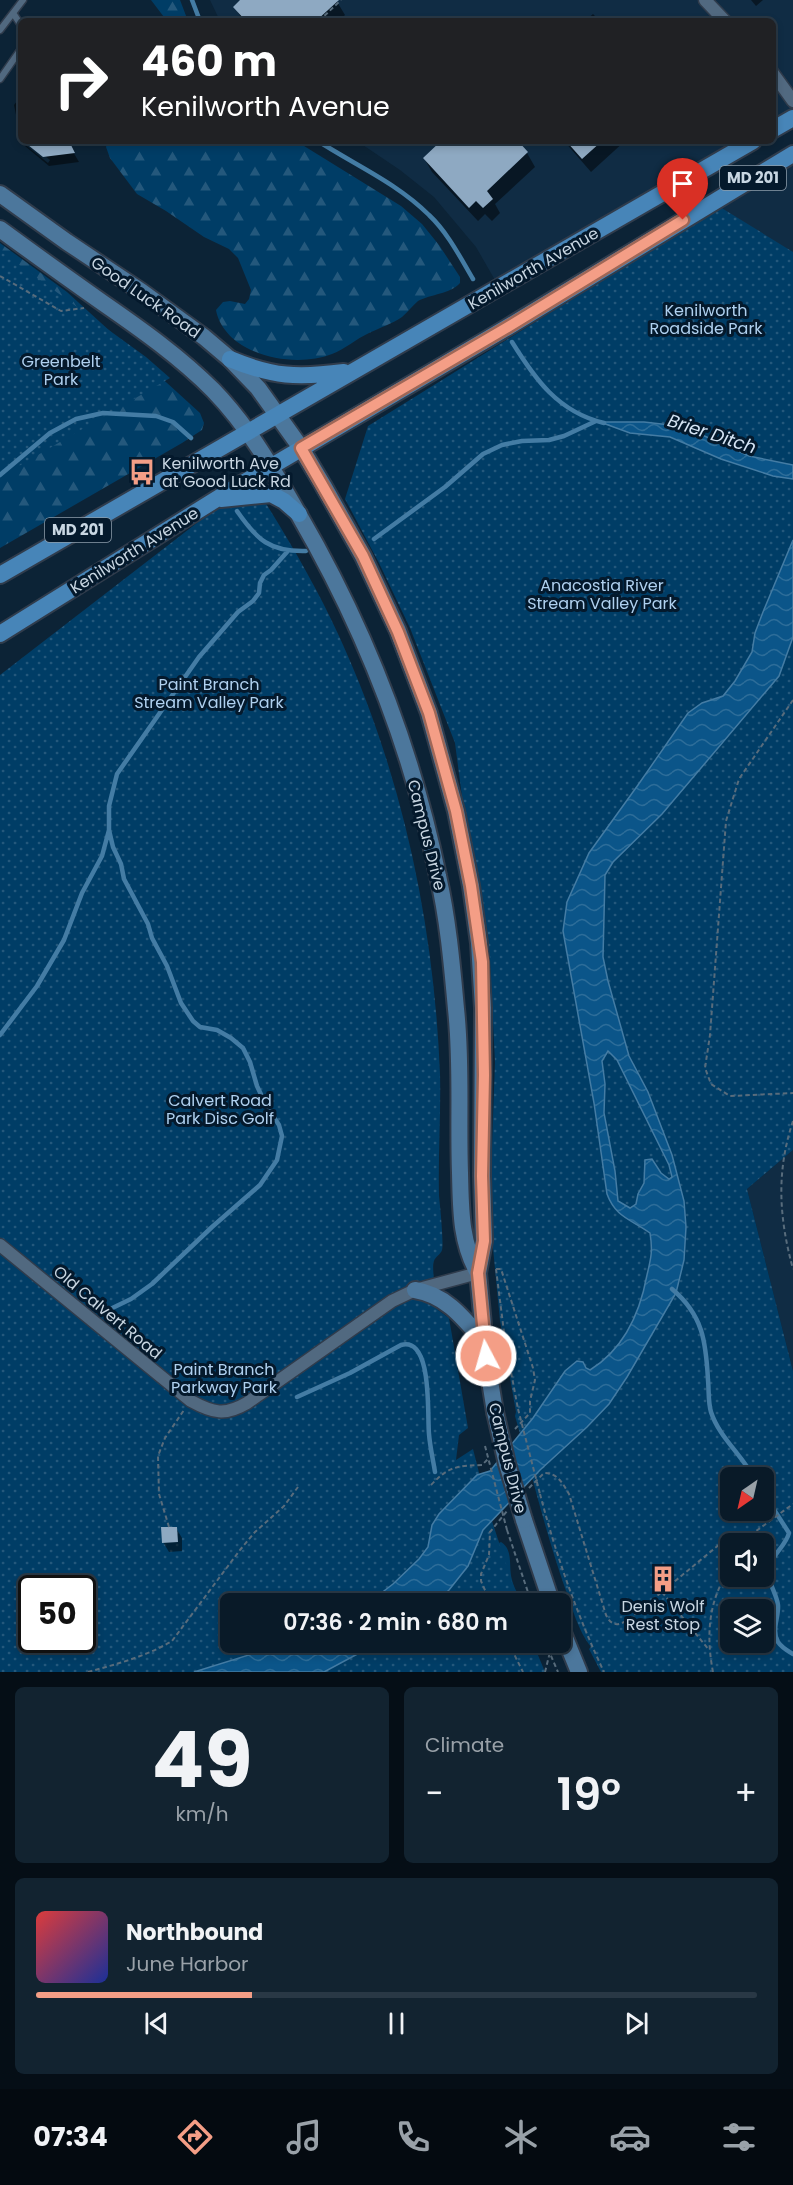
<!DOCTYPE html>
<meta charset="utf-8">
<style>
:root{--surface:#091a28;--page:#122330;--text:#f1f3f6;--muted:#99a1a8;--line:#293845;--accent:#f49e86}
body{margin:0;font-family:Poppins,sans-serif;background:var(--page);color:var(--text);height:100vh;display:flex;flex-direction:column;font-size:22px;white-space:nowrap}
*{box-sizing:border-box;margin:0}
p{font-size:20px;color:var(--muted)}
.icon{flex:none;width:33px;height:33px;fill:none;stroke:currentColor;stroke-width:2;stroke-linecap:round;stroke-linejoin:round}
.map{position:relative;height:1672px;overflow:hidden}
.panel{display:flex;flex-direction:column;gap:15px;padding:15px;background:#050e16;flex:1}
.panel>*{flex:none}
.hud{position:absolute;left:18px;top:18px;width:758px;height:126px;border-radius:9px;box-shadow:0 3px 9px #0003,0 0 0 2px var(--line);background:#202124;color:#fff;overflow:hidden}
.needle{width:39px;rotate:214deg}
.tools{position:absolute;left:720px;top:1467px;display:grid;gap:12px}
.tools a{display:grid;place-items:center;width:54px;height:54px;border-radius:9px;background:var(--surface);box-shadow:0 3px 9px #0003,0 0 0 2px var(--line);font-size:30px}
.speed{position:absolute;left:18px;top:1575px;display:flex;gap:12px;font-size:30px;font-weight:700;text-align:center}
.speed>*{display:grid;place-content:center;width:78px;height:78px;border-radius:50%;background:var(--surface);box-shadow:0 3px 9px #0003,0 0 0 2px var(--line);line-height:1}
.speed .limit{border:3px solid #111;border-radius:9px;background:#fff;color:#111}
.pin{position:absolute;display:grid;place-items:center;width:51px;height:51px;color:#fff;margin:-62px -26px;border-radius:50% 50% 50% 0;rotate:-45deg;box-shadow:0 0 6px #0007}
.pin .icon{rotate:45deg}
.me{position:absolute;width:66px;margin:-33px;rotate:354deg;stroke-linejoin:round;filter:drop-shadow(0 0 4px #0008)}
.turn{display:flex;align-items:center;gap:21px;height:126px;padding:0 24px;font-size:27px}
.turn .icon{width:78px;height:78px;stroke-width:2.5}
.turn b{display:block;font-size:42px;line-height:51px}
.big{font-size:45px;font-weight:600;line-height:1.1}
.panel .tile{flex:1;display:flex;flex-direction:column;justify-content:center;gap:9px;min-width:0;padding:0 21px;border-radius:9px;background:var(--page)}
.panel .dial{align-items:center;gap:0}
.dial b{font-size:78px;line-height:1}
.song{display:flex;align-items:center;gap:18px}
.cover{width:72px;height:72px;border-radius:9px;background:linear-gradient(135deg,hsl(0 70% 55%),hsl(230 70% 35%))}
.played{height:6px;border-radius:3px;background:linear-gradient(90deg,var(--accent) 30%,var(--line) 30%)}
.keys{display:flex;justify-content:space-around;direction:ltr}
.heat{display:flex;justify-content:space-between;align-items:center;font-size:33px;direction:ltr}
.panel .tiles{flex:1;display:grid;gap:15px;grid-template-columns:1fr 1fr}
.tile:last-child{grid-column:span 2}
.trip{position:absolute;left:220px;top:1593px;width:351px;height:60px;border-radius:9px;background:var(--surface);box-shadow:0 3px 9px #0003,0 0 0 2px var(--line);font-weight:600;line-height:60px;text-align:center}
.dock{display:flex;height:96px;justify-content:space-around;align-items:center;background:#040a10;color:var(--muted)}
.dock .icon{width:42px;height:42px}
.dock .current{color:var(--accent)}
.dock b{font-size:27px;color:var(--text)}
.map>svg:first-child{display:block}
</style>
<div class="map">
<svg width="793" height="1672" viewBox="0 0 793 1672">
<defs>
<pattern id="forest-firs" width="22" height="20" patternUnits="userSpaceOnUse" patternTransform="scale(1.5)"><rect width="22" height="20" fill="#003d66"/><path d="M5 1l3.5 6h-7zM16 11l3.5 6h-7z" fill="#24587c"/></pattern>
<pattern id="park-dots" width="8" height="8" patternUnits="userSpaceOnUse" patternTransform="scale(1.5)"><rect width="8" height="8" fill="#003d66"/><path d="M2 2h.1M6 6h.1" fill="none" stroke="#24587c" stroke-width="1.8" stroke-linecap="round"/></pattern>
<pattern id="water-waves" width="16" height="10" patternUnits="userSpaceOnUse" patternTransform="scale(1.5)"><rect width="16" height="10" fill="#0b5589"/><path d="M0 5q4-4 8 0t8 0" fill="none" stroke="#2d6d99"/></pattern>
</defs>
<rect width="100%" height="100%" fill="#0c2336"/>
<path fill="#102c44" d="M210 0H793V118L773 130 772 21H220Z
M357 141H753L499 287 476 247 434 197 400 170Z
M793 154V278L699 211Z
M793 1150V1371L747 1189Z"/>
<path fill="url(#forest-firs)" d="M151 0H180L188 21H167Z
M108 141H296L401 206 422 224 439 245 460 277V283C450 294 431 294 418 301 412 306 408 312 402 317 392 324 379 328 369 333 356 339 345 349 332 354 306 364 272 361 247 348 233 341 219 327 216 310L223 302 230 301 245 304 249 299 251 290 238 258 229 249 204 237 166 211 137 194 110 158 106 147Z
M0 243 67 292 200 413 204 423 202 430 182 443 0 548Z
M501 1542C514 1550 508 1567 512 1580 514 1588 519 1596 523 1603H501L497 1544Z"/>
<path fill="url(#park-dots)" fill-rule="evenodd" d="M720 207 793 252V1150L747 1189 793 1371V1672H601L589 1649 591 1647C578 1631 572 1607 565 1588 545 1531 532 1474 515 1416L516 1412 500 1321 493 1248 491 1174 495 1062 490 963 479 885 464 812 455 743 410 628 379 563 345 499 368 426ZM730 1478H764V1510H730ZM730 1544H764V1576H730ZM730 1610H764V1642H730Z
M0 251 146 357 170 378 0 477Z
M237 492 260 494C289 540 316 586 339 636 402 773 434 923 440 1074 441 1115 438 1155 439 1196 440 1205 444 1245 442 1250 441 1254 435 1257 434 1261 431 1267 437 1301 438 1310L449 1318 468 1428 459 1435 456 1460 473 1449 489 1512 519 1603 231 1604V1642L533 1643 545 1672H0V675ZM32 1588H82V1640H32Z"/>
<path fill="url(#water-waves)" stroke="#447ca4" stroke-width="1.5" fill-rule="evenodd" d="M600 422H644L670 425 700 434 749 456 793 465V479L773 476 721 459 670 437 630 433Z
M793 540V637L779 676 662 814 613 862 605 875 603 957 608 981 629 1056 648 1092 672 1155 684 1201 686 1227 684 1260 676 1293 627 1377 609 1404 587 1427 540 1470 483 1530 468 1566 449 1590 435 1603 367 1604 393 1584 419 1559 428 1547 432 1525 439 1514 477 1475 490 1471 533 1418 565 1371 577 1361 583 1362 586 1368 590 1370C624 1349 640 1313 647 1275 651 1258 653 1251 650 1233 631 1219 616 1218 607 1194L594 1103 563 931 567 902 589 853 638 785 688 713 702 703 723 696 735 681 752 652 755 633 763 612ZM608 1051 617 1060 669 1165 672 1177 669 1179 661 1173 652 1159 645 1160 644 1183 638 1194 636 1204 630 1208 618 1201 615 1171 604 1113 605 1084 602 1061Z
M287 1643H378L324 1672H194Z"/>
<path fill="#0007" d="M242 0H336L345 15 339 21H243L235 7Z
M751 0H763L756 6Z
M593 14 600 21H585Z
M21 96V139L14 105Z
M26 141H74L69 145 79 162 49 166 25 146 23 143 48 163 50 160Z
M443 141H516L527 153 535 167 495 204 500 213 492 221 485 214 478 221 432 172 424 158Z
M564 141H625L591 172Z
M176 1528 182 1538V1551L169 1552 163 1542Z"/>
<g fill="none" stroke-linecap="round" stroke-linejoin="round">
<path stroke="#447ca4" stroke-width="4.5" d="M192 0 200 21
M318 141C355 165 397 183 429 215 448 233 460 257 473 279
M512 342C535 379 558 412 604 423
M0 475 50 433 76 419 103 413 156 416 173 422 191 438
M237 511C257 540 270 552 306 551
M374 539 445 487 483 454 502 445 522 441 549 440 564 436 596 421
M0 1035 37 986 64 940 82 893 102 856 109 830V806L117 774 199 657 238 612 253 601 259 593 260 583 264 575 271 570 287 552
M672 1289C703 1315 706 1342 708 1380 709 1390 708 1402 711 1412 719 1437 742 1455 754 1478
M100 1314 131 1299 152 1284 212 1227 260 1185 277 1160 282 1136 279 1125 266 1105 257 1086 250 1062 243 1048 231 1038 217 1030 200 1027 193 1021 181 1003 167 966 152 938 148 924 124 879 121 864 113 847 109 830
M297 1397 350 1373 401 1345C433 1336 427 1415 429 1434 430 1447 433 1459 435 1472
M764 1494 789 1533C786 1545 774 1553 770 1565 765 1580 776 1591 778 1605 779 1617 771 1630 778 1642 782 1648 788 1651 793 1654"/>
</g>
<path fill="#8ea9c2" d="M240 0H339L316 21H246L233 7Z
M23 141H69L75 153 43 157Z
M441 141H518L528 152 487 191 493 199 483 208 476 201 469 208 423 158Z
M566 141H602L582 159Z
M161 1527H177L178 1542 162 1543Z"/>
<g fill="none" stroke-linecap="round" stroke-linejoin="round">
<g stroke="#303c4c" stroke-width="9">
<path id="service" d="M13 13 21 25
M0 30 23 0
M0 79 21 49"/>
</g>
<g stroke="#303c4c" stroke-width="15">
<path id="minor" d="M705 0 725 21
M772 72 793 101
M0 1245 191 1401C213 1413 225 1416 247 1403L392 1301 415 1290 478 1273"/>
</g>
<g stroke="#303c4c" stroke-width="20">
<path id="secondary" d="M0 194 67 242 142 292 204 337 230 359 258 388 301 448 323 485 363 556 398 631 429 713 456 811 471 886 479 943 483 1008 482 1176 484 1241 478 1273 486 1356 495 1412
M0 229C34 254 69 279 103 303 142 330 180 357 213 390 249 427 274 471 299 515 364 627 412 749 438 876 448 919 452 965 456 1009 462 1063 458 1118 460 1173 461 1208 460 1241 478 1273
M415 1290C447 1295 465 1320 485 1343
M524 1520 552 1604
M561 1628 579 1672"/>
</g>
<g stroke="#303c4c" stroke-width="20">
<path id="primary" d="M772 130 793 118
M230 359C273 377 298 378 344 372
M221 499 271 494 284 501 299 514
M0 575 753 141
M0 634 231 490 508 327 793 154"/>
</g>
<path stroke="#586c7c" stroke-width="2" stroke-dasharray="4.5 3" stroke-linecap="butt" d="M319 21 341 0
M0 276 61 311 84 308
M793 700 739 779 726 821 710 1035 705 1068 711 1084 730 1096 793 1093
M793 1121C776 1172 779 1218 793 1269
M496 1269H501L533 1368 535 1380 530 1401V1413L515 1429
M496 1269 505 1340 518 1409
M431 1485C449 1466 457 1466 482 1465L489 1458
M529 1488 544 1473C558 1473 563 1484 569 1494L606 1615C612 1627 619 1626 629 1619L720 1544 752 1534 793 1504
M540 1494C556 1555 577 1615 604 1672
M169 1527 159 1494 158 1456 165 1438 184 1410
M507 1530 532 1604
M748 1544 751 1535
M662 1592 709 1650
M491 1604 481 1581V1574L489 1555 490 1532 507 1511
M508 1642 523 1672
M545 1642 558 1672
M88 1672C117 1664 147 1656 172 1641L240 1550 255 1532 284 1506 298 1487
M545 1672 550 1652
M713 1672C706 1636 708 1600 730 1569"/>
<use href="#service" stroke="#516980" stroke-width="6"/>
<use href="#minor" stroke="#516980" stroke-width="12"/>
<use href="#secondary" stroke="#4c779c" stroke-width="16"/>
<use href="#primary" stroke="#4785b8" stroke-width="16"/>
<g stroke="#303c4c" stroke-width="20" stroke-linecap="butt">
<path id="secondary-bridge" d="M495 1412 507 1464 524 1520"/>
</g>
<path stroke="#586c7c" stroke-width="2" stroke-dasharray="4.5 3" stroke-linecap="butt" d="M518 1409 540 1494
M485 1446 507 1530"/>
<use href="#secondary-bridge" stroke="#4c779c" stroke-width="16"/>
</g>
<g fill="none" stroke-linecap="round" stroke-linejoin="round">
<g stroke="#9f6757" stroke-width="15">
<path id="route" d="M486 1356 478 1273 484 1241 482 1176 484 1075 482 962 471 886 456 811 429 713 398 632 363 556 301 448 508 327 683 220"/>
</g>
<use href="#route" stroke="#f49e86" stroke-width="10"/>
</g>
<defs>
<g id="bus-bare" transform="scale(2.07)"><path d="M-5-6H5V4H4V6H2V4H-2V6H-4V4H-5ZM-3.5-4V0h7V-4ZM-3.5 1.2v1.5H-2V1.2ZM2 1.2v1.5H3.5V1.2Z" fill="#f49e86" stroke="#04192c" stroke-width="2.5" paint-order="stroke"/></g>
<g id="building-bare" transform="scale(2.07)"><path d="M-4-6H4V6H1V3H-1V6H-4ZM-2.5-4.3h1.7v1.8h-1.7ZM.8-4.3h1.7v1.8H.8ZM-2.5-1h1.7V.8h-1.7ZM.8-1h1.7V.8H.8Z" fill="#f49e86" stroke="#04192c" stroke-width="2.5" paint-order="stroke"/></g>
</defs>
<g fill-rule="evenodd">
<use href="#bus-bare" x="142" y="472"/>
<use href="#building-bare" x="663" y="1579"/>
</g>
<g text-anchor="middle" stroke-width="6" stroke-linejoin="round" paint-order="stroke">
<g fill="#04192c" stroke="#8d9dab" stroke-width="1.5">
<rect x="720" y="166" width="66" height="24" rx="4.5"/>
<rect x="45" y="518" width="66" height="24" rx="4.5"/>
</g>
<g font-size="15" font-weight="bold" fill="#c8d6e2">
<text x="753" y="183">MD 201</text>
<text x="78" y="535">MD 201</text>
</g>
<g font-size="16" fill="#c8d6e2" stroke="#04192c">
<text transform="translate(533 268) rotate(-30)" y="6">Kenilworth Avenue</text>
<text transform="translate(146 297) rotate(35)" y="6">Good Luck Road</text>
<text transform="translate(134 550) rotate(-32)" y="6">Kenilworth Avenue</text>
<text transform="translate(427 835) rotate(76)" y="6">Campus Drive</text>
<text transform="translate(108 1312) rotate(40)" y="6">Old Calvert Road</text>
<text transform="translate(508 1458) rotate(76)" y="6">Campus Drive</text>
</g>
<g font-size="16" fill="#afd0ef" stroke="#04192c">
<text x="706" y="316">Kenilworth<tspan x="706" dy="18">Roadside Park</tspan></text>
<text x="61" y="367">Greenbelt<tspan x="61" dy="18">Park</tspan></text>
<text x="602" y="591">Anacostia River<tspan x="602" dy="18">Stream Valley Park</tspan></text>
<text x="209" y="690">Paint Branch<tspan x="209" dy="18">Stream Valley Park</tspan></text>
<text x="220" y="1106">Calvert Road<tspan x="220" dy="18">Park Disc Golf</tspan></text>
<text x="224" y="1375">Paint Branch<tspan x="224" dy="18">Parkway Park</tspan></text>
</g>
<g font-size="16" fill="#c8d6e2" stroke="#04192c" text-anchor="start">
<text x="162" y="469">Kenilworth Ave<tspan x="162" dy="18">at Good Luck Rd</tspan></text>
<text x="663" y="1612" text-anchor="middle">Denis Wolf<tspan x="663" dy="18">Rest Stop</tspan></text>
</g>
<g font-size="18" font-style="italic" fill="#d5e5f5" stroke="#04192c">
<text transform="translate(712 434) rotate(18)" y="6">Brier Ditch</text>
</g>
</g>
</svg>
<div class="tools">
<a><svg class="needle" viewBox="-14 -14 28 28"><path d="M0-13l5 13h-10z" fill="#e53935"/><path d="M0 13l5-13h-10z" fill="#99a1a8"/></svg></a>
<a><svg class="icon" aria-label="sound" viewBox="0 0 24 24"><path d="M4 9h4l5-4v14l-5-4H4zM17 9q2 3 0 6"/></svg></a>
<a><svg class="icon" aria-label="layers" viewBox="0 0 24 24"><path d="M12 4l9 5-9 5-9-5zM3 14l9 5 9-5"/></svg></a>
</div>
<div class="speed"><div class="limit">50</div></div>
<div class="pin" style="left:683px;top:220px;background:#d93025"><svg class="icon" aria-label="arrive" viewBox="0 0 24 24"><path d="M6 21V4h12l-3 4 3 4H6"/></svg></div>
<svg class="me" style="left:486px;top:1356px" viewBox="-20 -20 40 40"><circle r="17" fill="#f49e86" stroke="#fff" stroke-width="3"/><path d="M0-11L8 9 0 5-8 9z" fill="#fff"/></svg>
<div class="trip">07:36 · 2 min · 680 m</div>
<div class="hud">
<div class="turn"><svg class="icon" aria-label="right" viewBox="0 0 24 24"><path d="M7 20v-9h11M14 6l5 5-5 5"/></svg><div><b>460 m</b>Kenilworth Avenue</div></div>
</div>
</div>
<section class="panel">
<div class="tiles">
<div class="tile dial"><b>49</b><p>km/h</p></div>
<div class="tile"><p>Climate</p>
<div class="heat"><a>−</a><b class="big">19°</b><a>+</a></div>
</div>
<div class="tile">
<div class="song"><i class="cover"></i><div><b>Northbound</b><p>June Harbor</p></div></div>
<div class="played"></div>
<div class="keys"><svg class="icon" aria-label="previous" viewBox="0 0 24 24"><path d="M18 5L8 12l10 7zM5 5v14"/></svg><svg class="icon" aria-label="pause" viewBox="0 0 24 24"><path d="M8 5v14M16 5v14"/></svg><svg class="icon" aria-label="next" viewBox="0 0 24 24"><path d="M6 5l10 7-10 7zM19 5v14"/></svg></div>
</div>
</div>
</section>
<nav class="dock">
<b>07:34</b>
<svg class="icon current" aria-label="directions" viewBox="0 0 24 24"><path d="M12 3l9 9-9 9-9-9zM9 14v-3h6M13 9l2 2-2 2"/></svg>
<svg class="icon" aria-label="music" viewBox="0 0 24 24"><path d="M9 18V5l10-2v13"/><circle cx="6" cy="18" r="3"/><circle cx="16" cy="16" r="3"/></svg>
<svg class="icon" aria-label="phone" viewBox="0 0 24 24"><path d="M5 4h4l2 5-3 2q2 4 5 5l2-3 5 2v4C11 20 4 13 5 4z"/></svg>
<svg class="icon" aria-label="climate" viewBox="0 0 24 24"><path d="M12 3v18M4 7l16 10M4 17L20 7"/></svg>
<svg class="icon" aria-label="car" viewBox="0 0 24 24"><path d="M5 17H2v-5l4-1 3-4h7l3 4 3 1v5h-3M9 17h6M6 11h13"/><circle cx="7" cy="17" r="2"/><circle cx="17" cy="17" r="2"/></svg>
<svg class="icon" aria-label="filters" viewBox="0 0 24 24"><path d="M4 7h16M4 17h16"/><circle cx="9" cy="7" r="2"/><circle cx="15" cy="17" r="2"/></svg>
</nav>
